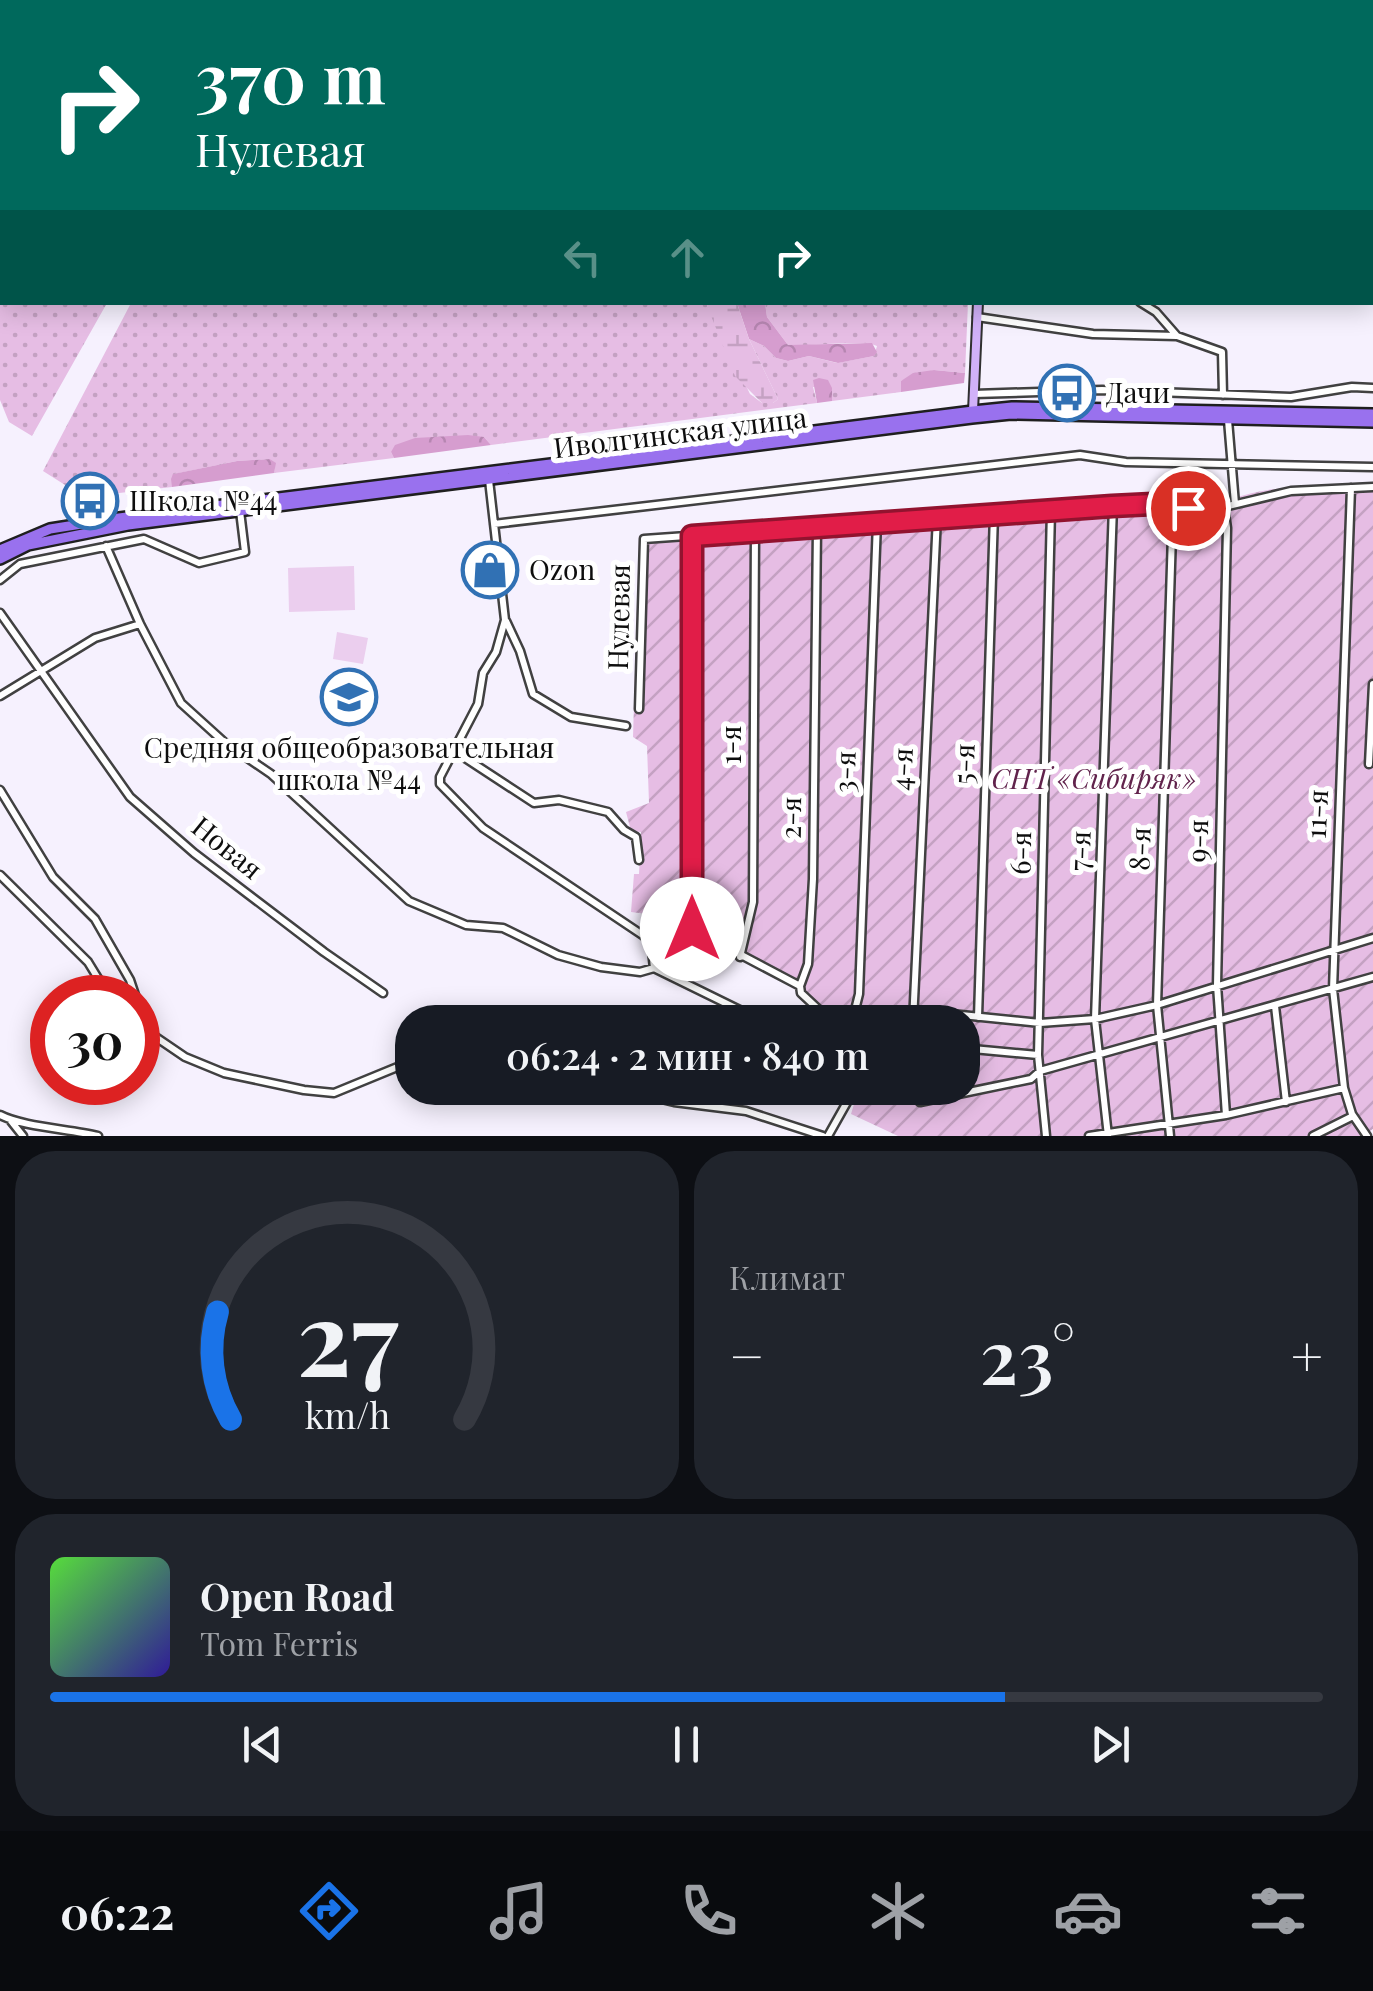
<!DOCTYPE html>
<html lang="ru">
<meta charset="utf-8">
<style>
:root{--surface:#171b24;--page:#20242c;--text:#f1f3f6;--muted:#9ea1a6;--line:#363941;--accent:#1a73e8}
body{margin:0;font-family:"Playfair Display",serif;background:var(--page);color:var(--text);height:100vh;display:flex;flex-direction:column;font-size:38px;white-space:nowrap}
*{box-sizing:border-box;margin:0}
p{font-size:32px;color:var(--muted)}
.icon{flex:none;width:55px;height:55px;fill:none;stroke:currentColor;stroke-width:2;stroke-linecap:round;stroke-linejoin:round}
.map{position:relative;height:1136px;overflow:hidden}
.side{display:flex;flex-direction:column;gap:15px;padding:15px;background:#0d0f14;flex:1}
.side>*{flex:none}
.top-card{position:absolute;left:0px;top:0px;width:1375px;height:305px;box-shadow:0 5px 25px #0003;background:#00695c;color:#fff;overflow:hidden}
.speed{position:absolute;left:30px;top:975px;display:flex;gap:20px;font-size:50px;font-weight:700;text-align:center}
.speed>*{display:grid;place-content:center;width:130px;height:130px;border-radius:50%;background:var(--surface);box-shadow:0 5px 25px #0003;line-height:1}
.speed .limit{border:15px solid #d22;background:#fff;color:#111}
.pin{position:absolute;display:grid;place-items:center;width:85px;height:85px;color:#fff;margin:-42px;border:5px solid #fff;border-radius:50%;box-shadow:0 2px 10px #0007}
.me{position:absolute;width:110px;margin:-55px;rotate:0deg;stroke-linejoin:round;filter:drop-shadow(0 0 8px #0008)}
.turn{display:flex;align-items:center;gap:35px;height:210px;padding:0 30px;font-size:45px}
.turn .icon{width:130px;height:130px;stroke-width:2.5}
.turn b{display:block;font-size:70px;line-height:85px}
.lanes{display:flex;align-items:center;height:95px;padding:0 30px;background:#0003;justify-content:center;gap:50px;direction:ltr}
.lanes .off{opacity:.35}
.big{font-size:75px;font-weight:600;line-height:1.1}
.side .card{flex:1;display:flex;flex-direction:column;justify-content:center;gap:15px;min-width:0;padding:0 35px;border-radius:40px;background:var(--page)}
.side .dial{align-items:center;gap:0}
.dial svg{height:260px;overflow:visible;fill:none;stroke:var(--line);stroke-width:7;stroke-linecap:round;text-anchor:middle}
.dial text{fill:var(--text);stroke:none}
.song{display:flex;align-items:center;gap:30px}
.cover{width:120px;height:120px;border-radius:15px;background:linear-gradient(135deg,hsl(110 70% 55%),hsl(250 70% 35%))}
.played{height:10px;border-radius:5px;background:linear-gradient(90deg,var(--accent) 75%,var(--line) 75%)}
.keys{display:flex;justify-content:space-around;direction:ltr}
.heat{display:flex;justify-content:space-between;align-items:center;font-size:55px;direction:ltr}
.side .tiles{flex:1;display:grid;gap:15px;grid-template-columns:1fr 1fr}
.card:last-child{grid-column:span 2}
.trip{position:absolute;left:395px;top:1005px;width:585px;height:100px;border-radius:40px;background:var(--surface);box-shadow:0 5px 25px #0003;font-weight:600;line-height:100px;text-align:center}
.dock{display:flex;height:160px;justify-content:space-around;align-items:center;background:#090b0e;color:var(--muted)}
.dock .icon{width:70px;height:70px}
.dock .current{color:var(--accent)}
.dock b{font-size:45px;color:var(--text)}
.map>svg:first-child{display:block}
</style>
<div class="map">
<svg width="1373" height="1136" viewBox="0 0 1373 1136">
<defs>
<pattern id="grass-dots" width="8" height="8" patternUnits="userSpaceOnUse" patternTransform="scale(2.5)"><rect width="8" height="8" fill="#e6bde4"/><path d="M2 2h.1M6 6h.1" fill="none" stroke="#c4a1c2" stroke-width="1.8" stroke-linecap="round"/></pattern>
<pattern id="forest-crowns" width="20" height="18" patternUnits="userSpaceOnUse" patternTransform="scale(2.5)"><rect width="20" height="18" fill="#d69dcf"/><path d="M2 6a3 3 0 1 1 6 0M12 15a3 3 0 1 1 6 0" fill="none" stroke="#b686b1"/></pattern>
<pattern id="wetland-marsh" width="20" height="14" patternUnits="userSpaceOnUse" patternTransform="scale(2.5)"><rect width="20" height="14" fill="#e6bde4"/><path d="M1 5h8M5 5V1M11 12h8M15 12V8" fill="none" stroke="#c4a1c2"/></pattern>
<pattern id="garden-furrows" width="10" height="10" patternUnits="userSpaceOnUse" patternTransform="scale(2.5)"><rect width="10" height="10" fill="#e6bde4"/><path d="M-1 1l2-2M0 10L10 0M9 11l2-2" fill="none" stroke="#c4a1c2"/></pattern>
</defs>
<rect width="100%" height="100%" fill="#f6f1fe"/>
<path fill="url(#grass-dots)" d="M308 0H529L312 2Z
M677 0H892L899 2H679Z
M0 97 2 302 107 303 32 436 9 422 0 400Z
M131 303H706L750 394 762 403H773L778 399 749 339 764 346 776 358 788 361 809 356 837 363 874 356 877 346C861 339 809 347 788 345L767 317 765 303H968L965 373 934 370 901 381V392L832 401V388L813 387 817 403 491 445 484 437 391 452 394 458 274 473 275 463 270 459 237 461 174 474 172 487 84 497 43 471Z"/>
<path fill="url(#forest-crowns)" d="M737 303H765L767 317 788 345 872 343 877 352 874 356 838 363 809 356 788 361 776 358 764 346 749 339Z
M934 370 965 373 964 383 901 392V381L913 373Z
M819 378 828 380 832 388V401L817 403 813 380Z
M468 435 484 437 491 445 394 458 391 452 395 445 415 438Z
M270 459 276 463 274 473 172 487 171 479 173 474 237 461Z"/>
<path fill="url(#wetland-marsh)" d="M706 303H737L749 339 778 399 773 403H762L735 376Z"/>
<path fill="url(#garden-furrows)" d="M1013 0H1373V241L1372 2Z
M1373 484V1129L1362 1136H898L851 1114 859 1088H962V1022H842L803 991 804 984 697 927 696 920 631 912 634 874H639L641 832 631 831 626 812 649 803 647 746 633 737 639 536 1174 497C1205 513 1237 494 1268 490 1302 484 1339 486 1373 484Z"/>
<path fill="#ebceee" d="M354 566 355 610 289 612 288 568Z
M337 632 368 638 363 664 333 659Z"/>
<g fill="none" stroke-linecap="round" stroke-linejoin="round">
<g stroke="#414141" stroke-width="11">
<path id="street" d="M1051 0 1057 2
M1365 2 1366 0
M1372 110 1373 112
M1372 155H1373
M1372 179H1373
M1140 302 1156 312 1177 336 1222 352 1223 395
M977 317 1093 334 1177 336
M974 394 1102 390 1291 397 1352 387 1373 388
M1228 420 1235 504
M489 480 505 620 496 652 483 673 478 704 440 777V784L483 828 644 936 651 942 654 968
M1351 488 1333 989 1344 1088 1352 1114 1367 1136
M1224 507 1227 528 1217 985 1226 1115
M494 524 1080 455 1126 462 1373 467
M692 536V929L800 986 808 964 813 879 817 528
M106 546 140 624 181 703 224 742 271 774 409 901 466 925 503 928 558 955 601 967 640 972 654 968 764 1022
M0 580 20 564 144 539 199 563 245 552 240 511
M0 613 130 797 194 853 324 952 383 993
M506 621 520 651 533 694 571 717 626 726
M0 696 95 638 140 624
M639 709 644 539 1113 506 1173 503 1189 509 1224 507 1291 491 1373 487
M456 752 534 803 559 800 608 812 624 830 636 837 639 860
M1369 764 1373 684
M0 790 53 877 95 919 130 980 136 998
M0 875 88 962 110 998
M740 957 753 902 755 532
M800 986 801 993 832 1022
M138 1001 151 1031
M1275 1006 1286 1102
M912 1010 1040 1023 1095 1019 1157 1005 1373 938
M978 1017 994 514
M852 1022 859 994 877 522
M913 1022 937 517
M138 1025 185 1057 224 1073 304 1090 334 1093 412 1061
M962 1048 1038 1055
M615 1088 674 1102 746 1111 823 1136
M919 1088 920 1102 1031 1079 1040 1071 1373 977
M0 1115C23 1127 70 1129 98 1136
M11 1121 23 1136
M828 1136 855 1088
M1046 1136 1038 1055 1051 510
M1089 1136 1226 1115 1344 1088
M1108 1136 1095 1019 1113 506
M1170 1136 1157 1005 1173 503
M1313 1136 1353 1116"/>
</g>
<g stroke="#303030" stroke-width="12">
<path id="secondary" d="M928 2 929 0
M973 411 978 302"/>
</g>
<g stroke="#1f1f1f" stroke-width="14">
<path id="primary" d="M0 550 50 529 119 518 973 411 1012 407 1373 414
M0 559 28 545 128 525 972 418 1011 414 1373 422"/>
</g>
<use href="#street" stroke="#fff" stroke-width="6"/>
<use href="#secondary" stroke="#d1b1f9" stroke-width="8"/>
<use href="#primary" stroke="#9971ee" stroke-width="9"/>
</g>
<g fill="none" stroke-linecap="round" stroke-linejoin="round">
<g stroke="#92132f" stroke-width="25">
<path id="route" d="M692 929V536L1112 506 1173 503 1188 508"/>
</g>
<use href="#route" stroke="#e11d48" stroke-width="18"/>
</g>
<defs>
<g id="bus-ring" transform="scale(2.875)"><circle r="9.5" fill="#fff" stroke="#3171b4" stroke-width="1.5"/><path d="M-5-6H5V4H4V6H2V4H-2V6H-4V4H-5ZM-3.5-4V0h7V-4ZM-3.5 1.2v1.5H-2V1.2ZM2 1.2v1.5H3.5V1.2Z" fill="#3171b4"/></g>
<g id="shop-ring" transform="scale(2.875)"><circle r="9.5" fill="#fff" stroke="#3171b4" stroke-width="1.5"/><path d="M-5-2.5h2.3a2.7 3.5 0 0 1 5.4 0H5L5.5 6h-11ZM-1.5-2.5h3a1.5 2.3 0 0 0-3 0Z" fill="#3171b4"/></g>
<g id="school-ring" transform="scale(2.875)"><circle r="9.5" fill="#fff" stroke="#3171b4" stroke-width="1.5"/><path d="M0-5L7-2L0 1L-7-2ZM-4 1L0 2.5L4 1V4Q0 6-4 4Z" fill="#3171b4"/></g>
</defs>
<g fill-rule="evenodd">
<use href="#bus-ring" x="1067" y="393"/>
<use href="#bus-ring" x="90" y="501"/>
<use href="#shop-ring" x="490" y="570"/>
<use href="#school-ring" x="349" y="697"/>
</g>
<g text-anchor="middle" stroke-width="10" stroke-linejoin="round" paint-order="stroke">
<g font-size="28" fill="#0e0e0e" stroke="#fff" text-anchor="start">
<text x="1106" y="403">Дачи</text>
<text x="129" y="511">Школа №44</text>
<text x="529" y="580">Ozon</text>
<text x="349" y="758" text-anchor="middle">Средняя общеобразовательная<tspan x="349" dy="32">школа №44</tspan></text>
</g>
<g font-size="28" fill="#0e0e0e" stroke="#fff">
<text transform="translate(680 433) rotate(-7)" y="10">Иволгинская улица</text>
<text transform="translate(619 617) rotate(-89)" y="10">Нулевая</text>
<text transform="translate(731 745) rotate(-90)" y="10">1-я</text>
<text transform="translate(964 764) rotate(-88)" y="10">5-я</text>
<text transform="translate(902 769) rotate(-87)" y="10">4-я</text>
<text transform="translate(845 772) rotate(-88)" y="10">3-я</text>
<text transform="translate(1317 814) rotate(-87)" y="10">11-я</text>
<text transform="translate(791 818) rotate(-89)" y="10">2-я</text>
<text transform="translate(1198 841) rotate(-89)" y="10">9-я</text>
<text transform="translate(227 848) rotate(39)" y="10">Новая</text>
<text transform="translate(1140 849) rotate(-88)" y="10">8-я</text>
<text transform="translate(1080 851) rotate(-88)" y="10">7-я</text>
<text transform="translate(1021 853) rotate(-89)" y="10">6-я</text>
</g>
<g font-size="28" font-style="italic" fill="#61234c" stroke="#fff">
<text x="1094" y="789">СНТ «Сибиряк»</text>
</g>
</g>
</svg>
<div class="speed"><div class="limit">30</div></div>
<div class="pin" style="left:1188px;top:508px;background:#d93025"><svg class="icon" aria-label="arrive" viewBox="0 0 24 24"><path d="M6 21V4h12l-3 4 3 4H6"/></svg></div>
<svg class="me" style="left:692px;top:929px" viewBox="-20 -20 40 40"><circle r="19" fill="#fff"/><path d="M0-13L10 11 0 6-10 11z" fill="#e11d48"/></svg>
<div class="trip">06:24 · 2 мин · 840 m</div>
<div class="top-card">
<div class="turn"><svg class="icon" aria-label="right" viewBox="0 0 24 24"><path d="M7 20v-9h11M14 6l5 5-5 5"/></svg><div><b>370 m</b>Нулевая</div></div>
<div class="lanes"><svg class="icon off" aria-label="left" viewBox="0 0 24 24"><path d="M17 20v-9H6M10 6l-5 5 5 5"/></svg><svg class="icon off" aria-label="ahead" viewBox="0 0 24 24"><path d="M12 20V5M6 11l6-6 6 6"/></svg><svg class="icon" aria-label="right" viewBox="0 0 24 24"><path d="M7 20v-9h11M14 6l5 5-5 5"/></svg></div>
</div>
</div>
<section class="side">
<div class="tiles">
<div class="card dial"><svg viewBox="0 0 100 80">
<path d="M14 69A42 42 0 1 1 86 69"/>
<path d="M14 69A42 42 0 0 1 10 36" stroke="#1a73e8"/>
<text x="50" y="56" font-size="32" font-weight="700">27</text>
<text x="50" y="72" font-size="11">km/h</text>
</svg></div>
<div class="card"><p>Климат</p>
<div class="heat"><a>−</a><b class="big">23°</b><a>+</a></div>
</div>
<div class="card">
<div class="song"><i class="cover"></i><div><b>Open Road</b><p>Tom Ferris</p></div></div>
<div class="played"></div>
<div class="keys"><svg class="icon" aria-label="previous" viewBox="0 0 24 24"><path d="M18 5L8 12l10 7zM5 5v14"/></svg><svg class="icon" aria-label="pause" viewBox="0 0 24 24"><path d="M8 5v14M16 5v14"/></svg><svg class="icon" aria-label="next" viewBox="0 0 24 24"><path d="M6 5l10 7-10 7zM19 5v14"/></svg></div>
</div>
</div>
</section>
<nav class="dock">
<b>06:22</b>
<svg class="icon current" aria-label="directions" viewBox="0 0 24 24"><path d="M12 3l9 9-9 9-9-9zM9 14v-3h6M13 9l2 2-2 2"/></svg>
<svg class="icon" aria-label="music" viewBox="0 0 24 24"><path d="M9 18V5l10-2v13"/><circle cx="6" cy="18" r="3"/><circle cx="16" cy="16" r="3"/></svg>
<svg class="icon" aria-label="phone" viewBox="0 0 24 24"><path d="M5 4h4l2 5-3 2q2 4 5 5l2-3 5 2v4C11 20 4 13 5 4z"/></svg>
<svg class="icon" aria-label="climate" viewBox="0 0 24 24"><path d="M12 3v18M4 7l16 10M4 17L20 7"/></svg>
<svg class="icon" aria-label="car" viewBox="0 0 24 24"><path d="M5 17H2v-5l4-1 3-4h7l3 4 3 1v5h-3M9 17h6M6 11h13"/><circle cx="7" cy="17" r="2"/><circle cx="17" cy="17" r="2"/></svg>
<svg class="icon" aria-label="filters" viewBox="0 0 24 24"><path d="M4 7h16M4 17h16"/><circle cx="9" cy="7" r="2"/><circle cx="15" cy="17" r="2"/></svg>
</nav>
